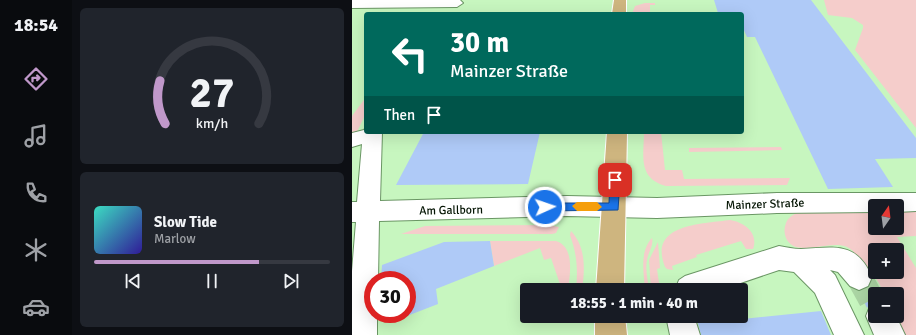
<!DOCTYPE html>
<meta charset="utf-8">
<style>
:root{--surface:#171b24;--page:#20242c;--text:#f1f3f6;--muted:#9ea1a6;--line:#363941;--accent:#c098ca}
body{margin:0;font-family:Signika,sans-serif;background:var(--page);color:var(--text);height:100vh;display:flex;flex-direction:column;font-size:15px;white-space:nowrap}
*{box-sizing:border-box;margin:0}
p{font-size:13px;color:var(--muted)}
.icon{flex:none;width:22px;height:22px;fill:none;stroke:currentColor;stroke-width:2;stroke-linecap:round;stroke-linejoin:round}
.map{position:relative;flex:1;overflow:hidden}
.panel{display:flex;flex-direction:column;gap:8px;padding:8px;background:#0d0f14;width:280px}
.panel>*{flex:none}
.top-card{position:absolute;left:12px;top:12px;width:380px;height:122px;border-radius:4px;box-shadow:0 4px 16px #0002;background:#00695c;color:#fff;overflow:hidden}
.needle{width:26px;rotate:14deg}
.controls{position:absolute;left:516px;top:199px;display:grid;gap:8px}
.controls a{display:grid;place-items:center;width:36px;height:36px;border-radius:4px;background:var(--surface);box-shadow:0 4px 16px #0002;font-size:20px}
.speed{position:absolute;left:12px;top:271px;display:flex;gap:8px;font-size:20px;font-weight:700;text-align:center}
.speed>*{display:grid;place-content:center;width:52px;height:52px;border-radius:50%;background:var(--surface);box-shadow:0 4px 16px #0002;line-height:1}
.speed .limit{border:6px solid #d22;background:#fff;color:#111}
.pin{position:absolute;display:grid;place-items:center;width:34px;height:34px;color:#fff;margin:-17px;border-radius:8px;box-shadow:0 2px 6px #0006}
.me{position:absolute;width:44px;margin:-22px;rotate:87deg;stroke-linejoin:round;filter:drop-shadow(0 0 3px #0008)}
.turn{display:flex;align-items:center;gap:14px;height:84px;padding:0 20px;font-size:18px}
.turn .icon{width:52px;height:52px;stroke-width:2.5}
.turn b{display:block;font-size:28px;line-height:34px}
.then{display:flex;align-items:center;height:38px;padding:0 20px;background:#0003;gap:8px;font-size:15px}
.panel .card{flex:1;display:flex;flex-direction:column;justify-content:center;gap:6px;min-width:0;padding:0 14px;border-radius:6px;background:var(--page)}
.panel .dial{align-items:center;gap:0}
.dial svg{height:104px;overflow:visible;fill:none;stroke:var(--line);stroke-width:7;stroke-linecap:round;text-anchor:middle}
.dial text{fill:var(--text);stroke:none}
.song{display:flex;align-items:center;gap:12px}
.cover{width:48px;height:48px;border-radius:6px;background:linear-gradient(135deg,hsl(170 70% 55%),hsl(250 70% 35%))}
.played{height:4px;border-radius:2px;background:linear-gradient(90deg,var(--accent) 70%,var(--line) 70%)}
.keys{display:flex;justify-content:space-around;direction:ltr}
.trip{position:absolute;left:168px;top:283px;width:228px;height:40px;border-radius:4px;background:var(--surface);box-shadow:0 4px 16px #0002;font-weight:700;line-height:40px;text-align:center}
main{display:flex;flex:1;min-height:0}
.tab-bar{display:flex;flex-direction:column;width:72px;justify-content:space-around;align-items:center;background:#090b0e;color:var(--muted)}
.tab-bar .icon{width:28px;height:28px}
.tab-bar .active{color:var(--accent)}
.tab-bar b{font-size:18px;color:var(--text)}
.map>svg:first-child{display:block}
</style>
<main>
<nav class="tab-bar">
<b>18:54</b>
<svg class="icon active" aria-label="directions" viewBox="0 0 24 24"><path d="M12 3l9 9-9 9-9-9zM9 14v-3h6M13 9l2 2-2 2"/></svg>
<svg class="icon" aria-label="music" viewBox="0 0 24 24"><path d="M9 18V5l10-2v13"/><circle cx="6" cy="18" r="3"/><circle cx="16" cy="16" r="3"/></svg>
<svg class="icon" aria-label="phone" viewBox="0 0 24 24"><path d="M5 4h4l2 5-3 2q2 4 5 5l2-3 5 2v4C11 20 4 13 5 4z"/></svg>
<svg class="icon" aria-label="climate" viewBox="0 0 24 24"><path d="M12 3v18M4 7l16 10M4 17L20 7"/></svg>
<svg class="icon" aria-label="car" viewBox="0 0 24 24"><path d="M5 17H2v-5l4-1 3-4h7l3 4 3 1v5h-3M9 17h6M6 11h13"/><circle cx="7" cy="17" r="2"/><circle cx="17" cy="17" r="2"/></svg>
</nav>
<section class="panel">
<div class="card dial"><svg viewBox="0 0 100 80">
<path d="M14 69A42 42 0 1 1 86 69"/>
<path d="M14 69A42 42 0 0 1 10 36" stroke="#c098ca"/>
<text x="50" y="56" font-size="32" font-weight="700">27</text>
<text x="50" y="72" font-size="11">km/h</text>
</svg></div>
<div class="card">
<div class="song"><i class="cover"></i><div><b>Slow Tide</b><p>Marlow</p></div></div>
<div class="played"></div>
<div class="keys"><svg class="icon" aria-label="previous" viewBox="0 0 24 24"><path d="M18 5L8 12l10 7zM5 5v14"/></svg><svg class="icon" aria-label="pause" viewBox="0 0 24 24"><path d="M8 5v14M16 5v14"/></svg><svg class="icon" aria-label="next" viewBox="0 0 24 24"><path d="M6 5l10 7-10 7zM19 5v14"/></svg></div>
</div>
</section>
<div class="map">
<svg width="564" height="335" viewBox="0 0 564 335">
<rect width="100%" height="100%" fill="#c7f6bf"/>
<path fill="#f5cdcb" fill-rule="evenodd" d="M472 0H564V128L503 50 511 28V25L500 18 476 15Z
M293 3H303V5H298V14H280L283 6Z
M14 97V113L5 132 0 135V116Z
M292 132H309L313 170H330L332 179 438 178 435 185 314 186C285 178 292 155 292 132Z
M429 147 430 150 337 152V148Z
M523 210V228H545V210H564V236L545 237 564 268V335H548L541 322H548L545 316V294H533L518 268 511 269C507 261 504 251 495 247 478 239 443 259 434 238 432 233 432 228 434 223 436 218 440 215 445 213ZM523 250H545V272H523Z
M378 220C392 222 407 233 401 249H394L389 241 344 255 345 257 320 266 321 270 315 269 313 267C296 224 349 224 378 220Z
M196 225 207 227 204 233 200 234H49L73 226Z
M219 231C234 247 233 269 230 290H224C226 270 225 254 218 235Z
M300 238C302 246 296 252 295 260 293 270 296 280 297 290H293C292 273 287 252 300 238Z
M138 241H204C223 247 218 274 216 290H210L199 258 192 260 188 248 142 266Z
M306 242 308 268 305 269 308 290H299L297 260Z"/>
<path fill="#afcaf7" d="M362 0H459L564 138V158L523 159 541 187 476 189 403 37H395L390 26V13H366Z
M72 132H188L176 184 44 185Z
M138 241 142 266 84 289 86 304 55 316V280H29L30 265 92 242Z
M519 284 523 291V303L517 305 515 308 507 291 517 287Z
M469 311 479 335H349L344 316H376L381 320Z"/>
<g fill="none" stroke-linecap="round" stroke-linejoin="round">
<path stroke="#aad4a3" stroke-width="26" stroke-dasharray="26 14" stroke-linecap="butt" d="M507 277 523 306"/>
<g stroke="#6a9664" stroke-width="2">
<path id="minor" d="M0 0H108L111 3 105 7 0 8Z
M14 127V132H30L28 201 215 196 305 198 425 193H564V211L545 212V206H523V212L425 213 305 218 215 216 27 221 26 280H21V314H25V335H0V271L4 222H0V202H5L10 144 0 147V133L12 130Z
M427 246C434 247 442 249 449 249 481 248 504 240 520 277L516 286 507 290 498 286 486 272 478 270 483 275 512 335H482L463 293 442 272 427 270 368 290H323L327 280 333 276Z
M523 304V316H544L553 335H522L514 316 518 306Z
M314 316H342L348 335H318Z"/>
</g>
<g stroke="#fff" stroke-width="2">
<path id="major" d="M262 0H274V14H260Z
M255 132H275L272 290H244Z
M243 316H273L275 335H243Z"/>
</g>
<use href="#minor" fill="#fff" fill-rule="evenodd"/>
<use href="#major" fill="#ceb57f" fill-rule="evenodd"/>
</g>
<path fill="#1a73e8" stroke="#114b97" d="M263 176 268 180 266 210 193 211 188 207 193 203H257L258 180Z"/>
<path fill="#f59e0b" d="M225 202H245L250 207 245 211H225L220 206Z"/>
<g text-anchor="middle" stroke-width="3.5" stroke-linejoin="round" paint-order="stroke">
<g font-size="12" fill="#041403" stroke="#fff">
<text transform="translate(413 204) rotate(-2)" y="4">Mainzer Straße</text>
<text transform="translate(99 210) rotate(-1)" y="4">Am Gallborn</text>
</g>
</g>
</svg>
<div class="controls">
<a><svg class="needle" viewBox="-14 -14 28 28"><path d="M0-13l5 13h-10z" fill="#e53935"/><path d="M0 13l5-13h-10z" fill="#9ea1a6"/></svg></a>
<a>+</a>
<a>−</a>
</div>
<div class="speed"><div class="limit">30</div></div>
<div class="pin" style="left:263px;top:180px;background:#d93025"><svg class="icon" aria-label="arrive" viewBox="0 0 24 24"><path d="M6 21V4h12l-3 4 3 4H6"/></svg></div>
<svg class="me" style="left:193px;top:207px" viewBox="-20 -20 40 40"><circle r="17" fill="#1a73e8" stroke="#fff" stroke-width="3"/><path d="M0-11L8 9 0 5-8 9z" fill="#fff"/></svg>
<div class="trip">18:55 · 1 min · 40 m</div>
<div class="top-card">
<div class="turn"><svg class="icon" aria-label="left" viewBox="0 0 24 24"><path d="M17 20v-9H6M10 6l-5 5 5 5"/></svg><div><b>30 m</b>Mainzer Straße</div></div>
<div class="then">Then<svg class="icon" aria-label="arrive" viewBox="0 0 24 24"><path d="M6 21V4h12l-3 4 3 4H6"/></svg></div>
</div>
</div>
</main>
